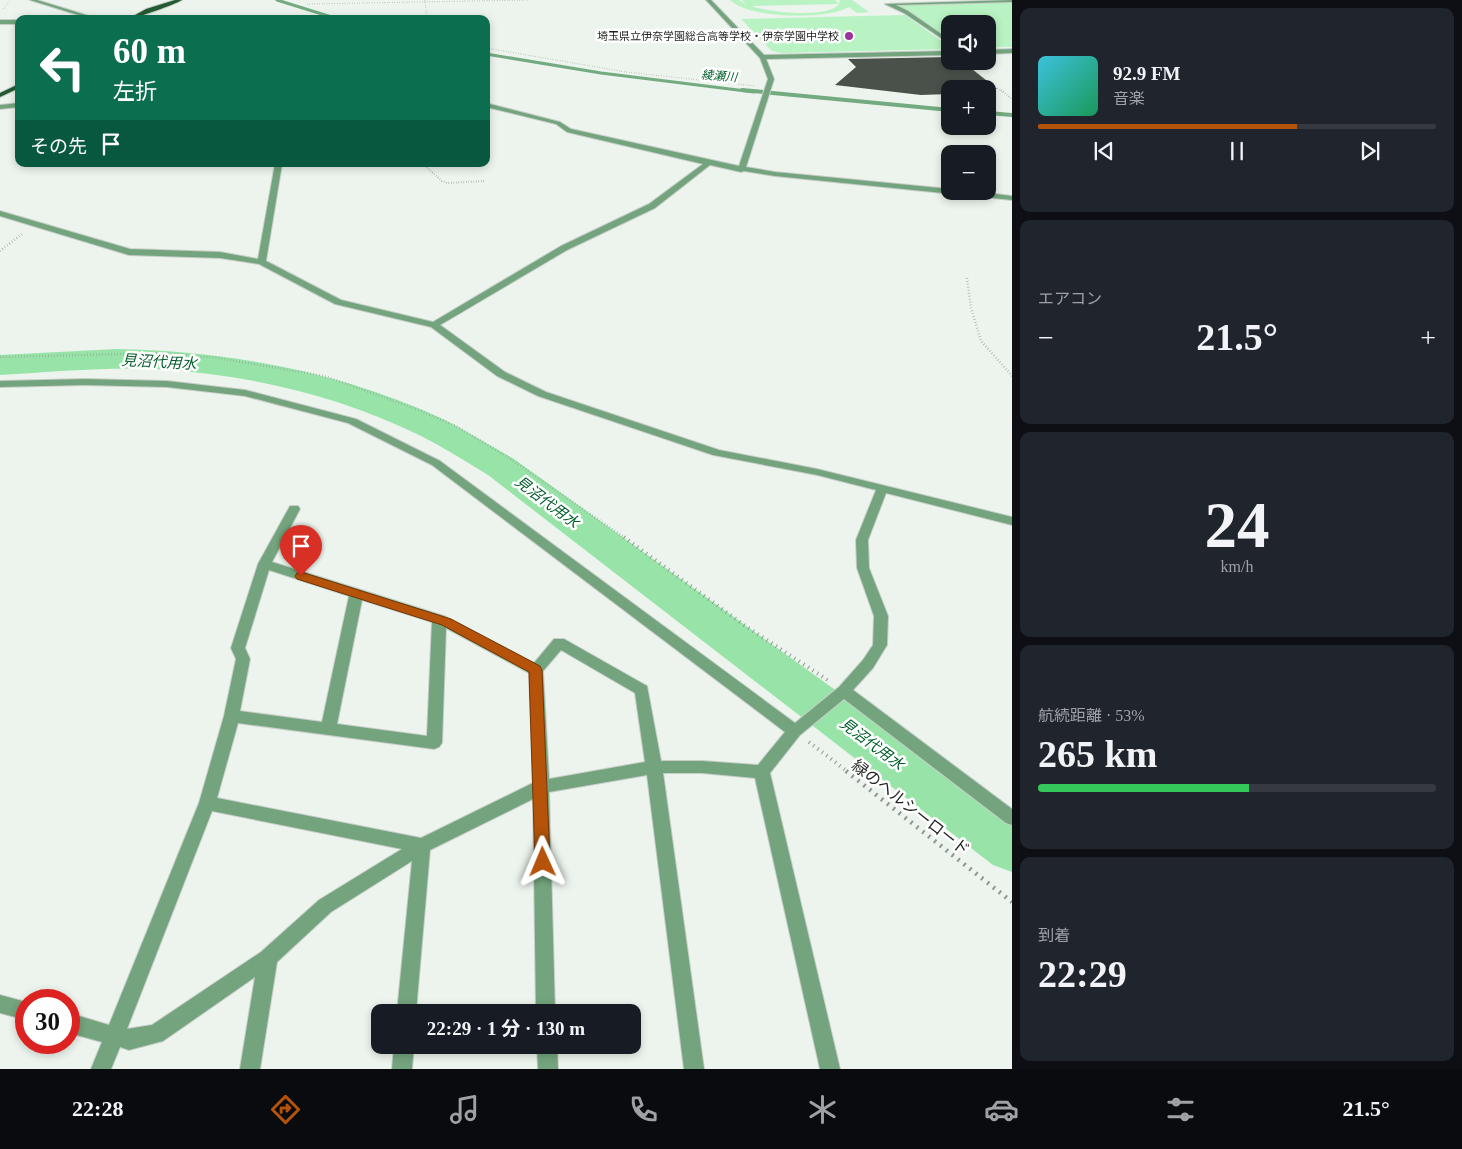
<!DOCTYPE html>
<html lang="ja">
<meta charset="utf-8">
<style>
:root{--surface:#171b24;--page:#20242c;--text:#f1f3f6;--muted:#9ea1a6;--line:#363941;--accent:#b45309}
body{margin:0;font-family:"Times New Roman","Noto Sans JP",serif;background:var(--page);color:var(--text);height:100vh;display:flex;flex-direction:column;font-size:19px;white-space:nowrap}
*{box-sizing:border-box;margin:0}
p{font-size:16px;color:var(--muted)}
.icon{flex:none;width:28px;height:28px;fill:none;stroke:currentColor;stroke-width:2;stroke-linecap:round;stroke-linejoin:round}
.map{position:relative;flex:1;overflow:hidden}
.details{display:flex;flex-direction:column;gap:8px;padding:8px;background:#0d0f14;width:450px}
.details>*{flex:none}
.hud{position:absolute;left:15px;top:15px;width:475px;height:152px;border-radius:10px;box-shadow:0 2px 8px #0003;background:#0b6e4f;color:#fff;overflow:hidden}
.tools{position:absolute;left:941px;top:15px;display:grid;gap:10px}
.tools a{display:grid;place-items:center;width:55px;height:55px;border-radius:10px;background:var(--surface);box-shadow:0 2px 8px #0003;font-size:25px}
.speed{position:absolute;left:15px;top:989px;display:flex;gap:10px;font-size:25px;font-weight:700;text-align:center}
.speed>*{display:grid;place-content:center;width:65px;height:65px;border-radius:50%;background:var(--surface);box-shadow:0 2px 8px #0003;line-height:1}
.speed .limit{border:8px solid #d22;background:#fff;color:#111}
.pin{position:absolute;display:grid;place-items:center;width:42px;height:42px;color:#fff;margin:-51px -21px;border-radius:50% 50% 50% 0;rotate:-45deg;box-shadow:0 0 5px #0007}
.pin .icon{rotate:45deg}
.me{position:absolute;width:55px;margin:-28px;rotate:359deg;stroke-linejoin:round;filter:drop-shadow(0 0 4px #0008)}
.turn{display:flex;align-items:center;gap:18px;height:105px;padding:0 15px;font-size:22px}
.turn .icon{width:65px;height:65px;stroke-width:2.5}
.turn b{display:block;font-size:35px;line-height:42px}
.then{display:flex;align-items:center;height:48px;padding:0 15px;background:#0003;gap:10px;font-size:19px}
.big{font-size:38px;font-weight:700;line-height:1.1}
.details .widget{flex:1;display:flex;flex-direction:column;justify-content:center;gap:8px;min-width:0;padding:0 18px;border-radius:10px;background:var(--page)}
.details .dial{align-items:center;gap:0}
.dial b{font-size:65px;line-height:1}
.song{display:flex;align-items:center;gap:15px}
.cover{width:60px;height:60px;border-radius:8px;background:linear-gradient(135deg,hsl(190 70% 55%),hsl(150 70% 35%))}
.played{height:5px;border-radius:2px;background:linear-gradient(90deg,var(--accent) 65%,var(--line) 65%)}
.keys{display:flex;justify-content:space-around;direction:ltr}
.heat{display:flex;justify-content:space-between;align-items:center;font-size:28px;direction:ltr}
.charge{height:8px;border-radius:4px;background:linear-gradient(90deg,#34c759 53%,var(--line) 0)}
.trip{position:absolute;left:371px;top:1004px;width:270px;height:50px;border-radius:10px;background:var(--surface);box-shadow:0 2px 8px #0003;font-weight:700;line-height:50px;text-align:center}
.tabs{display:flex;height:80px;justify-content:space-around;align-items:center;background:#090b0e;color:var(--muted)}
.tabs .icon{width:35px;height:35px}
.tabs .current{color:var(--accent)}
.tabs b{font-size:22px;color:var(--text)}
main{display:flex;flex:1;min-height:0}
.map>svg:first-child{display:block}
</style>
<main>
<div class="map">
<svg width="1012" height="1069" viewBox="0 0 1012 1069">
<rect width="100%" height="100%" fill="#ecf4ed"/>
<path fill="#b9f3c3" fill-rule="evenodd" d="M730 0H739L746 4 742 0H835L839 4 840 0H852L869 12 857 13 849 7C827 20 749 19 730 0ZM839 4C829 19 767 12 751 6Z
M1012 2V47H988V24H950V40L898 4Z
M905 15 950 47V49L782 53 772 51 741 19Z"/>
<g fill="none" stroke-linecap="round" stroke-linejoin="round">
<path stroke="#74aa7f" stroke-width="3" d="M277 0 338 19
M486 54 601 73 754 92"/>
<path stroke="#74aa7f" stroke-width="4" d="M742 90 950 110
M988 113 1012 115"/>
<path fill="#98e4a8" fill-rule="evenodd" d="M117 349C228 351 343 372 445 420 468 432 491 446 514 459L1012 817V872L993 865 488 475C465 461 443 447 419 435 338 395 246 374 155 369 104 367 52 372 0 375V355Z"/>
</g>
<path fill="#4a514b" d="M950 57V61H962L997 89H950V94L921 95 835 85 856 67 848 59Z"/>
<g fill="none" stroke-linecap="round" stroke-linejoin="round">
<g stroke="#c7cec8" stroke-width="2">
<path id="minor" d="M30 0H37L99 19H91Z
M706 0H711L764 55 950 51V55L766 59 774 79 746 167 775 172 950 189V191H973L1012 196V200L775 176 744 171 741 172 710 165 655 208 567 250 440 325 505 372 546 392 719 450 817 469 1012 517V525L886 493 868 540 869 568 888 616 887 645 873 668 853 690 1012 809V825L1006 823 844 699 800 735 770 773 840 1069H820L755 778 702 773H663L704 1069H684L647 775 549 792 555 1012H536L533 799 430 850 416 1012H397L412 861 331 912 277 962 260 1069H240L255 977 163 1041 129 1050 120 1047 111 1069H91L102 1042 69 1033V1013L109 1025 199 803 224 716 236 659 231 648 258 564 290 506H298L300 509 272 562 444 616 534 663 554 639H564L647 686 661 761H702L758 765 785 732 432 465 348 423 245 396 167 387 85 385 0 387V381L85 379 167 381 245 390 356 419 440 461 795 723 839 687 863 660 873 645 874 616 857 568 856 540 876 490 817 475 713 455 538 396 497 376 431 327 335 304 259 264 220 258 129 255 0 216V211L130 249 220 252 258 259 275 164H282L266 261 341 300 433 322 561 246 649 204 703 164 567 132 556 124 486 107V103L560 122 571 129 739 166 768 79 760 58ZM269 570 349 596 322 722 240 711 250 659 245 648ZM362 600 432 622 427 736 337 724ZM446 628 529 673 533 783 421 838 217 798 238 723 434 749 439 747 442 743ZM561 650 635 693 645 762 549 779 543 671ZM212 811 402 849 319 900 261 952 152 1025 127 1029Z
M1012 0V2L896 5 908 11 950 40V44L904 13 885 4Z
M0 20H19V24H0Z
M1012 49V53L988 54V50Z
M19 103V107L0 109V105Z
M0 995 26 1002V1020L0 1013Z
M394 1045H414L412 1069H392Z
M537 1045H557L558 1069H538Z"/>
</g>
<g stroke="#c7cec8" stroke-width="2">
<path id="major" d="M175 0H182C176 4 134 19 128 19L146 9Z
M19 84V88L0 97V93Z"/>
</g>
<path stroke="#909691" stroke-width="1" stroke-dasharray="0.5 2" stroke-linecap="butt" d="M425 0 427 19
M307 4 528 0
M3 9 11 0
M486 48 626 72 755 86
M962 61 1002 92"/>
<path stroke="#909691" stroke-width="2" stroke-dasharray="0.5 2" stroke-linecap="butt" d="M1001 90 1012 99
M423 164 442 181 447 183 485 181"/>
<path stroke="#909691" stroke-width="2.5" stroke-dasharray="0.5 2.5" stroke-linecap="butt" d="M0 251 22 234
M967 278 971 308 981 341 1012 376
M0 357 163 353 218 358 325 376 416 409 456 426 506 456 625 538"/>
<path stroke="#909691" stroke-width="4" stroke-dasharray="1 4.5" stroke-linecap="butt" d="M624 537 744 625 829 681
M809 742 848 772"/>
<path stroke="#909691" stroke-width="4.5" stroke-dasharray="2 5.5" stroke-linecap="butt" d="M846 771 1012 902"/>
<use href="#minor" fill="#73a47d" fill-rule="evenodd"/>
<use href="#major" fill="#225a31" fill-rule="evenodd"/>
</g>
<path fill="#b45309" stroke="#753606" d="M301 572 451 619 540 666 542 670 550 862 548 867 543 869 537 867 535 862 529 672 442 625 297 579 295 576 297 573Z"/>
<circle fill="#9c3396" stroke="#fff" stroke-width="2" cx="849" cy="36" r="5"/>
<g text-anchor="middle" stroke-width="5" stroke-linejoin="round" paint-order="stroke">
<g font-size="11" fill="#1f221f" stroke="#fff" text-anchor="end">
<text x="839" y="40">埼玉県立伊奈学園総合高等学校・伊奈学園中学校</text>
</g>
<g font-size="12" font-style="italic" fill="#025e29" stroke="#fff">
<text transform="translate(719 76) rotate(5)" y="4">綾瀬川</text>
</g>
<g font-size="15" font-style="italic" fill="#025e29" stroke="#fff">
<text transform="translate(159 362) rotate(3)" y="5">見沼代用水</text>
<text transform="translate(547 502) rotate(37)" y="5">見沼代用水</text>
<text transform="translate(872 744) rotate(37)" y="5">見沼代用水</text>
</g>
<g font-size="16" fill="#1f221f" stroke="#fff">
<text transform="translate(911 807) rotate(38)" y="6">緑のヘルシーロード</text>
</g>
</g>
</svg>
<div class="tools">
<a><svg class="icon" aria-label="sound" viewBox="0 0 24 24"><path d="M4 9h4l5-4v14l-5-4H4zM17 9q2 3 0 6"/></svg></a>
<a>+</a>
<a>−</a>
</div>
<div class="speed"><div class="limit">30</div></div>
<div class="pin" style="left:301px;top:576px;background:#d93025"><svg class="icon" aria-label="arrive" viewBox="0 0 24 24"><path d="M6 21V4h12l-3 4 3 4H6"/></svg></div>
<svg class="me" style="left:543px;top:862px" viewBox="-20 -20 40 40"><path d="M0-17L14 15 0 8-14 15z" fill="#b45309" stroke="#fff" stroke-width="4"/></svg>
<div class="trip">22:29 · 1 分 · 130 m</div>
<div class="hud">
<div class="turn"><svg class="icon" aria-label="left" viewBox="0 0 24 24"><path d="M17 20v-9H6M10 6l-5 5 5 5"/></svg><div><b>60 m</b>左折</div></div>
<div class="then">その先<svg class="icon" aria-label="arrive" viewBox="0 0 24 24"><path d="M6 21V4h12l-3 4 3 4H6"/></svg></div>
</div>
</div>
<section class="details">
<div class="widget">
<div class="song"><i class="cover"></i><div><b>92.9 FM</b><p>音楽</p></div></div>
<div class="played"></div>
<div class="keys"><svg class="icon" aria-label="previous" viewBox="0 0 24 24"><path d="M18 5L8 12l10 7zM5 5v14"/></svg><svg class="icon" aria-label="pause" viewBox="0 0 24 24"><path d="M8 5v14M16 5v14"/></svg><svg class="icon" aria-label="next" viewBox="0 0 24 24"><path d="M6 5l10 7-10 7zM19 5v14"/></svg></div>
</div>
<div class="widget"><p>エアコン</p>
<div class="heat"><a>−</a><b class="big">21.5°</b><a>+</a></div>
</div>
<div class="widget dial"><b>24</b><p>km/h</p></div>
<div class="widget"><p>航続距離 · 53%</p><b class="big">265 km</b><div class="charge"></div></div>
<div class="widget"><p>到着</p><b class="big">22:29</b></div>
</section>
</main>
<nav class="tabs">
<b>22:28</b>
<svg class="icon current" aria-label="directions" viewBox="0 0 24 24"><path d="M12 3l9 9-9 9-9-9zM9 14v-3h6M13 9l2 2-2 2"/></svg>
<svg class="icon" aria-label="music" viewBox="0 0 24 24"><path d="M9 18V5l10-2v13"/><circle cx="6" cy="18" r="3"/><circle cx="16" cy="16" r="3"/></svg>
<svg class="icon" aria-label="phone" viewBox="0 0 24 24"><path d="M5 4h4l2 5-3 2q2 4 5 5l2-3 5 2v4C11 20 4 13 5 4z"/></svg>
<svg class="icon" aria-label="climate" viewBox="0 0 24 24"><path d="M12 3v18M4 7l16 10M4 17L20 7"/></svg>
<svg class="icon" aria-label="car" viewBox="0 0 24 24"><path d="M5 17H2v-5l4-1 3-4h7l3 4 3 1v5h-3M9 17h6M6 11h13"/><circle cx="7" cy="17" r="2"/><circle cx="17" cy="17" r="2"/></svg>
<svg class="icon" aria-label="filters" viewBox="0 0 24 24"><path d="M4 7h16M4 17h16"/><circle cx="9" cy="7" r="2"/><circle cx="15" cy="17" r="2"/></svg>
<b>21.5°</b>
</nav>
